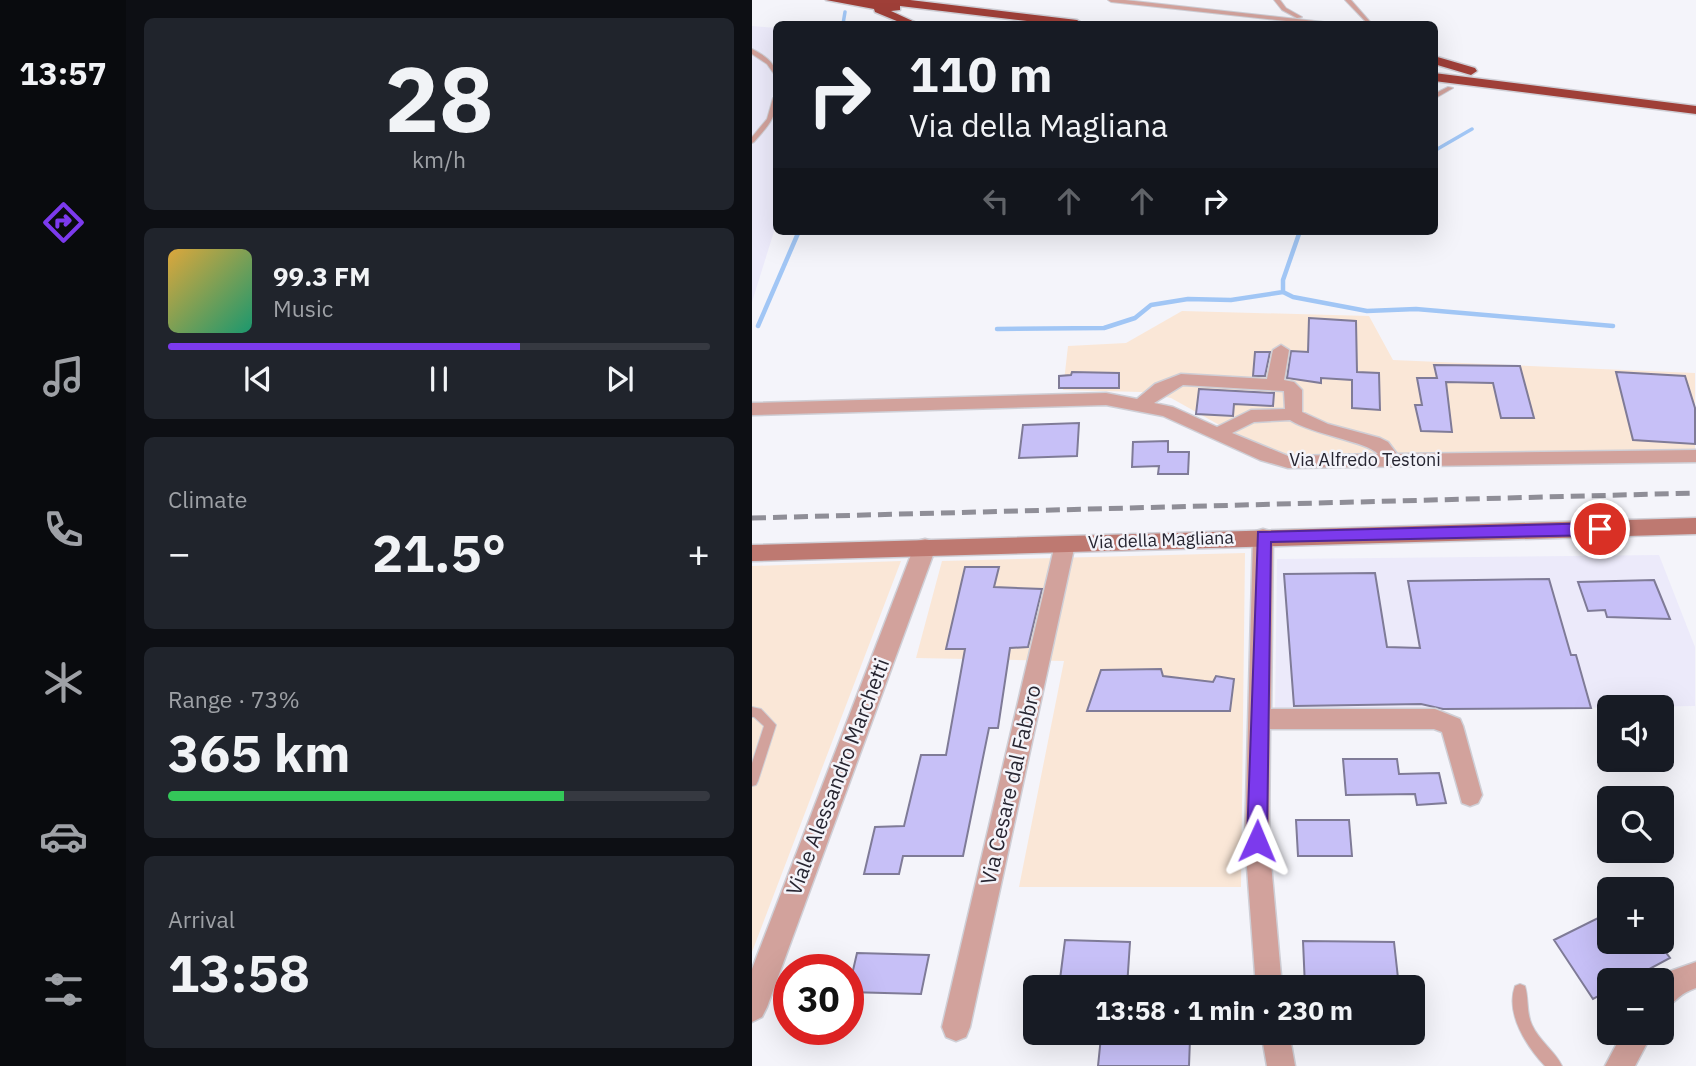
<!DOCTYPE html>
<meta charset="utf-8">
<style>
:root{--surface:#171b24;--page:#20242c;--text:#f1f3f6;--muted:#9ea1a6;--line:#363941;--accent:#7c3aed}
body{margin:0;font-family:"IBM Plex Sans",sans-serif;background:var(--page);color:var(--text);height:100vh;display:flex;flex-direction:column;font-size:26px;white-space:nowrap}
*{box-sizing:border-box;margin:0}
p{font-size:23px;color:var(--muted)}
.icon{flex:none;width:38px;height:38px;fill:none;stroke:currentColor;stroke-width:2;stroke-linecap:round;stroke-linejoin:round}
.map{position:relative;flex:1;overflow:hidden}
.drawer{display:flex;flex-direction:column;gap:18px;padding:18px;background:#0d0f14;width:626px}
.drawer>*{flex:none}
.hud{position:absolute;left:21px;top:21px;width:665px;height:214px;border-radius:10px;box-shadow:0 7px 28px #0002;background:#171b24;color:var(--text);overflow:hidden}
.controls{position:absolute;left:845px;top:695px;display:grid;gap:14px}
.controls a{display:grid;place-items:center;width:77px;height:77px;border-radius:10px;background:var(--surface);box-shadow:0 7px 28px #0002;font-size:35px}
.speed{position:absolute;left:21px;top:954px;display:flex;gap:14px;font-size:35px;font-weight:700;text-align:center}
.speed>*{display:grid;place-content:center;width:91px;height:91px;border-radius:50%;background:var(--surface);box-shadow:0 7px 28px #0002;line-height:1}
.speed .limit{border:10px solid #d22;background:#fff;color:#111}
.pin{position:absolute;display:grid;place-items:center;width:60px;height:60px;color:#fff;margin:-30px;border:4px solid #fff;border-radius:50%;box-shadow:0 2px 7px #0007}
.me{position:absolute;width:77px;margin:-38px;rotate:1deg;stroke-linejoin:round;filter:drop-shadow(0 0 5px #0008)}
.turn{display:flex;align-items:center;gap:24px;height:147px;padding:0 21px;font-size:32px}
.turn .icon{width:91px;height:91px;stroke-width:2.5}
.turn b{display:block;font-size:49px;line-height:60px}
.lanes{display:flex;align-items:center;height:66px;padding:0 21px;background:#0003;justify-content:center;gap:35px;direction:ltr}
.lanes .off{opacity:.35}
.big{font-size:52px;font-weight:700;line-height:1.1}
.drawer .tile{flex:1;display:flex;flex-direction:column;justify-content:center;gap:10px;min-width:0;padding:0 24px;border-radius:10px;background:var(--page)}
.drawer .dial{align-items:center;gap:0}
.dial b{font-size:91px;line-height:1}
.song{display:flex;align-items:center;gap:21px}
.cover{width:84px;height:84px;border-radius:10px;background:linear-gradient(135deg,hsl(40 70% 55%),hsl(160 70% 35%))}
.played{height:7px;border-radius:4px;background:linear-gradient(90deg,var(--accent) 65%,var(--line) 65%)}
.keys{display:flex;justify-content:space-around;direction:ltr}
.heat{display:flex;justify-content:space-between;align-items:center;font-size:38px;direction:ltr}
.charge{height:10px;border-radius:5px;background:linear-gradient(90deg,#34c759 73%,var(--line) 0)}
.trip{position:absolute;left:271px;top:975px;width:402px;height:70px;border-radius:10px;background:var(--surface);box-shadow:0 7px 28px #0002;font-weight:700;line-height:70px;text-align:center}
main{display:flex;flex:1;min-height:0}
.tab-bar{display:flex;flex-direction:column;width:126px;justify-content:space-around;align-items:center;background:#090b0e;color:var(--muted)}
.tab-bar .icon{width:49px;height:49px}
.tab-bar .on{color:var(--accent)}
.tab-bar b{font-size:32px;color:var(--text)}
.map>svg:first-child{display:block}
</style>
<main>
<nav class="tab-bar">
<b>13:57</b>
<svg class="icon on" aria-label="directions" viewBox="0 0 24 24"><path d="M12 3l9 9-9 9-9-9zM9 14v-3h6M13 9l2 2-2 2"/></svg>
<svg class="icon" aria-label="music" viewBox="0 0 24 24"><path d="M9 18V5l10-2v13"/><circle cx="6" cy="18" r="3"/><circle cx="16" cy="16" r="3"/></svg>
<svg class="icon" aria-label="phone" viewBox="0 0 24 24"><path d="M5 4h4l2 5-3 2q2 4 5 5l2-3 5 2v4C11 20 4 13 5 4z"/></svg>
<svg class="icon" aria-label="climate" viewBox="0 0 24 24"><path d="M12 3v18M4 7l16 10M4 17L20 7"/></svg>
<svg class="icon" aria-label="car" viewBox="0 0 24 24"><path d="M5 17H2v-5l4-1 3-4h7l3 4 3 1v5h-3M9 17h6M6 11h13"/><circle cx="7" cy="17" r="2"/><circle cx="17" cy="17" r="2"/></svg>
<svg class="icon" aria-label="filters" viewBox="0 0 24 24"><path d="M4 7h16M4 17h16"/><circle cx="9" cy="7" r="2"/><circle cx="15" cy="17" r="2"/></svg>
</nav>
<section class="drawer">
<div class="tile dial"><b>28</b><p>km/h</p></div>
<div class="tile">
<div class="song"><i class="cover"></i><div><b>99.3 FM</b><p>Music</p></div></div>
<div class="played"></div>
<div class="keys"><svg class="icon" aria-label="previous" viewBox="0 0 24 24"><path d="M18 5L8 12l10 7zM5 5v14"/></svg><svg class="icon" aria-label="pause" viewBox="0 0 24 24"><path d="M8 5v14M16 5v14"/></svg><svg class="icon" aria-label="next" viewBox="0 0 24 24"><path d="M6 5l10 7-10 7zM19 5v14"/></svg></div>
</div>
<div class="tile"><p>Climate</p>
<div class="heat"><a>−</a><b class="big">21.5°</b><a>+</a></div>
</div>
<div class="tile"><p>Range · 73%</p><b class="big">365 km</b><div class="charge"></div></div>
<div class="tile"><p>Arrival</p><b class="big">13:58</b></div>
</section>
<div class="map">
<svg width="944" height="1066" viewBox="0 0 944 1066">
<rect width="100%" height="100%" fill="#f4f4fa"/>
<path fill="#eceafa" d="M0 26 24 28V225L0 302Z
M907 555 943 647V706L523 713 525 559Z"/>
<path fill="#fae7d7" d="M430 311 617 316 641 360 943 373V452L549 457 532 455 487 436 419 398 389 392 311 390 316 346 374 343Z
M493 553 489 887H267L312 661 164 658 190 561Z
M149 561 0 952V566Z"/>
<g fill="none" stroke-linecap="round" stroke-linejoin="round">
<path stroke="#a1c6f5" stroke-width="3.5" d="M91 24 93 12
M682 151 720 129"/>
<path stroke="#a1c6f5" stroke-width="4.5" d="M548 231 531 280V292L541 297 615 311 664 309 861 326
M6 326 47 231
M245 329 352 328 383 318 399 305 436 299 479 300 531 292"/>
</g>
<path fill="#c7c0f7" stroke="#7f7b97" stroke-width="2" d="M557 318 604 321 605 372 627 373 628 410 600 408V380L569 378V383L535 378 539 351 556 352Z
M503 352H518L513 376H501Z
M682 365 768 366 782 418H749L741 383 694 382 700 432 669 431 663 405H670L665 378H685Z
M320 372 367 373V388H307V376L319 375Z
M864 372 933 376 943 408V444L881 440Z
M447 389 522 393 521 406 482 404 481 416 444 414Z
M327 423 325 456 267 458 271 425Z
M416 441V452H437L436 474H406L407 466 380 467 381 442Z
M213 567H247L242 587 290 589 276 647 258 648 246 728H237L211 856H151L147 874H112L123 827 152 826 169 755H194L213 649H194Z
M623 573 635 647 668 648 656 581 797 579 819 655H824L839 708 691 709 669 704 542 706 532 574Z
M902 580 918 619 855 617 853 610 836 611 826 582Z
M409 669 411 676 461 682 464 676 482 679 478 711H335L349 670Z
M591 759H645L647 774 687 773 694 803 665 805 663 794 594 795Z
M544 820H597L600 856H546Z
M858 912V942H906L918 958 877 980H858V990L841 999 802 940Z
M313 940 378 942 375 987H307Z
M551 941 642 942 647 987H553Z
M105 953 177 955 169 994 96 992Z
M349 1037 438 1039 437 1066H346Z"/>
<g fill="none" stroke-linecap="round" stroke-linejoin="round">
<g stroke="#cfcfd6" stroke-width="2">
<path id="service" d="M356 0H373L572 22 575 24H562L359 2Z
M522 0H528L534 8 550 17 545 18 530 10Z
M593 0H599L620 24H616Z
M0 49C10 54 24 62 24 75L22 74 15 64 0 54Z
M696 87 701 88 682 99V94Z
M24 96C26 117 15 127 2 142L0 143V137L15 119 21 98Z
M0 707 9 709 24 725 6 781 4 785 0 786V763L12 726 2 717H0Z
M768 984 773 986C777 999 774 1012 780 1025 787 1041 803 1051 810 1066H793C775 1047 753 1014 763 986Z"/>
</g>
<g stroke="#cfcfd6" stroke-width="3">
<path id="minor" d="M529 345 537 350 532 380 542 382 550 390V412L576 424 628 438 636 442 645 454 944 450V462L536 468 508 460 411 416 354 405 0 415V403L354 393 385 399 403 384 429 374 515 379 521 350ZM431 385 532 391 533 409 499 410 465 427 421 407 402 403ZM538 420C559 434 616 442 626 454L536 456 480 433 502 422Z
M511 529 518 531 521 536 519 709H683L708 719 711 726 730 795 726 803 718 806 710 803 690 732 682 729H518L517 841 530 987H504L493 841 501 536 504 531Z
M313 537 320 539 323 544 218 1027 214 1037 204 1041 194 1037 190 1027 303 544 306 539Z
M944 962V988C925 994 925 1003 910 1009V980H905L910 974Z
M509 1032H537L543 1066H515Z
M871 1032H901L883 1066H853Z"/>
</g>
<g stroke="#cfcfd6" stroke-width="3">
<path id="tertiary" d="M173 539 181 541 184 547 15 1007 10 1017 0 1022V969L162 547 165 541Z"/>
</g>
<g stroke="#cfcfd6" stroke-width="3">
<path id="secondary" d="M944 518V534L0 561V545Z"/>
</g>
<g stroke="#cfcfd6" stroke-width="3">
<path id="motorway" d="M74 0H158L325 20 331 24H301L148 6V10L139 11 167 24H152L123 12 122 9Z
M682 56 723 68 725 71 719 75 682 64Z
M682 73 944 106V114L682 81Z"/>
</g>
<use href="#service" fill="#d2a29c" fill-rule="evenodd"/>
<use href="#minor" fill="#d2a29c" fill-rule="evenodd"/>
<use href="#tertiary" fill="#d2a29c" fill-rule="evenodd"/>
<use href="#secondary" fill="#be7971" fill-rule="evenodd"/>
<use href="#motorway" fill="#9f3f38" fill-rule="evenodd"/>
<path stroke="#8f8e97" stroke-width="5" stroke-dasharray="14 7" stroke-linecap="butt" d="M0 518 944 493"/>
</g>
<path fill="#7c3aed" stroke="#51269a" stroke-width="2" d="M848 523 856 529 848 535 519 542 515 841 512 848 505 851 498 848 495 841 506 532Z"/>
<g text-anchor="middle" stroke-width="5" stroke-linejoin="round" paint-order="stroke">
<g font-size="18" fill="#272531" stroke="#f4f4fa">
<text x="613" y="466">Via Alfredo Testoni</text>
<text transform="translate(409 540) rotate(-2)" y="6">Via della Magliana</text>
</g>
<g font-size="21" fill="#272531" stroke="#f4f4fa">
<text transform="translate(86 777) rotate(-69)" y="7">Viale Alessandro Marchetti</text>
<text transform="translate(259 785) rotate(-77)" y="7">Via Cesare dal Fabbro</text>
</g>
</g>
</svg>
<div class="controls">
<a><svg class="icon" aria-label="sound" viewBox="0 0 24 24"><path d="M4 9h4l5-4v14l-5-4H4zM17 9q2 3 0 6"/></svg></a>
<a><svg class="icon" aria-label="search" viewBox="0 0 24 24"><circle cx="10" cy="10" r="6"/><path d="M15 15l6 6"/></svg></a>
<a>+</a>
<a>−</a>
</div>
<div class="speed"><div class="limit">30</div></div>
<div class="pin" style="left:848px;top:529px;background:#d93025"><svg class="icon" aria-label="arrive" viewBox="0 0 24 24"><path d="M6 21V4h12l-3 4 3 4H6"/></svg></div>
<svg class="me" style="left:505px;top:841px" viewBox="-20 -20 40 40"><path d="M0-17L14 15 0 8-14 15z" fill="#7c3aed" stroke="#fff" stroke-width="4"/></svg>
<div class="trip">13:58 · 1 min · 230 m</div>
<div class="hud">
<div class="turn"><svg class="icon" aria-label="right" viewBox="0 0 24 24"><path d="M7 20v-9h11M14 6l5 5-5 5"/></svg><div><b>110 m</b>Via della Magliana</div></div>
<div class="lanes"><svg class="icon off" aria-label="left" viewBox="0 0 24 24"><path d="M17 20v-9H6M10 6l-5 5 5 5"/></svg><svg class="icon off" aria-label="ahead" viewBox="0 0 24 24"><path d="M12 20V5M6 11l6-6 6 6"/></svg><svg class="icon off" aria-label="ahead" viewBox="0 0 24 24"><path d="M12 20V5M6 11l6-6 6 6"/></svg><svg class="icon" aria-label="right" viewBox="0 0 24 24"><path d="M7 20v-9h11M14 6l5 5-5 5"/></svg></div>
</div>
</div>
</main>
